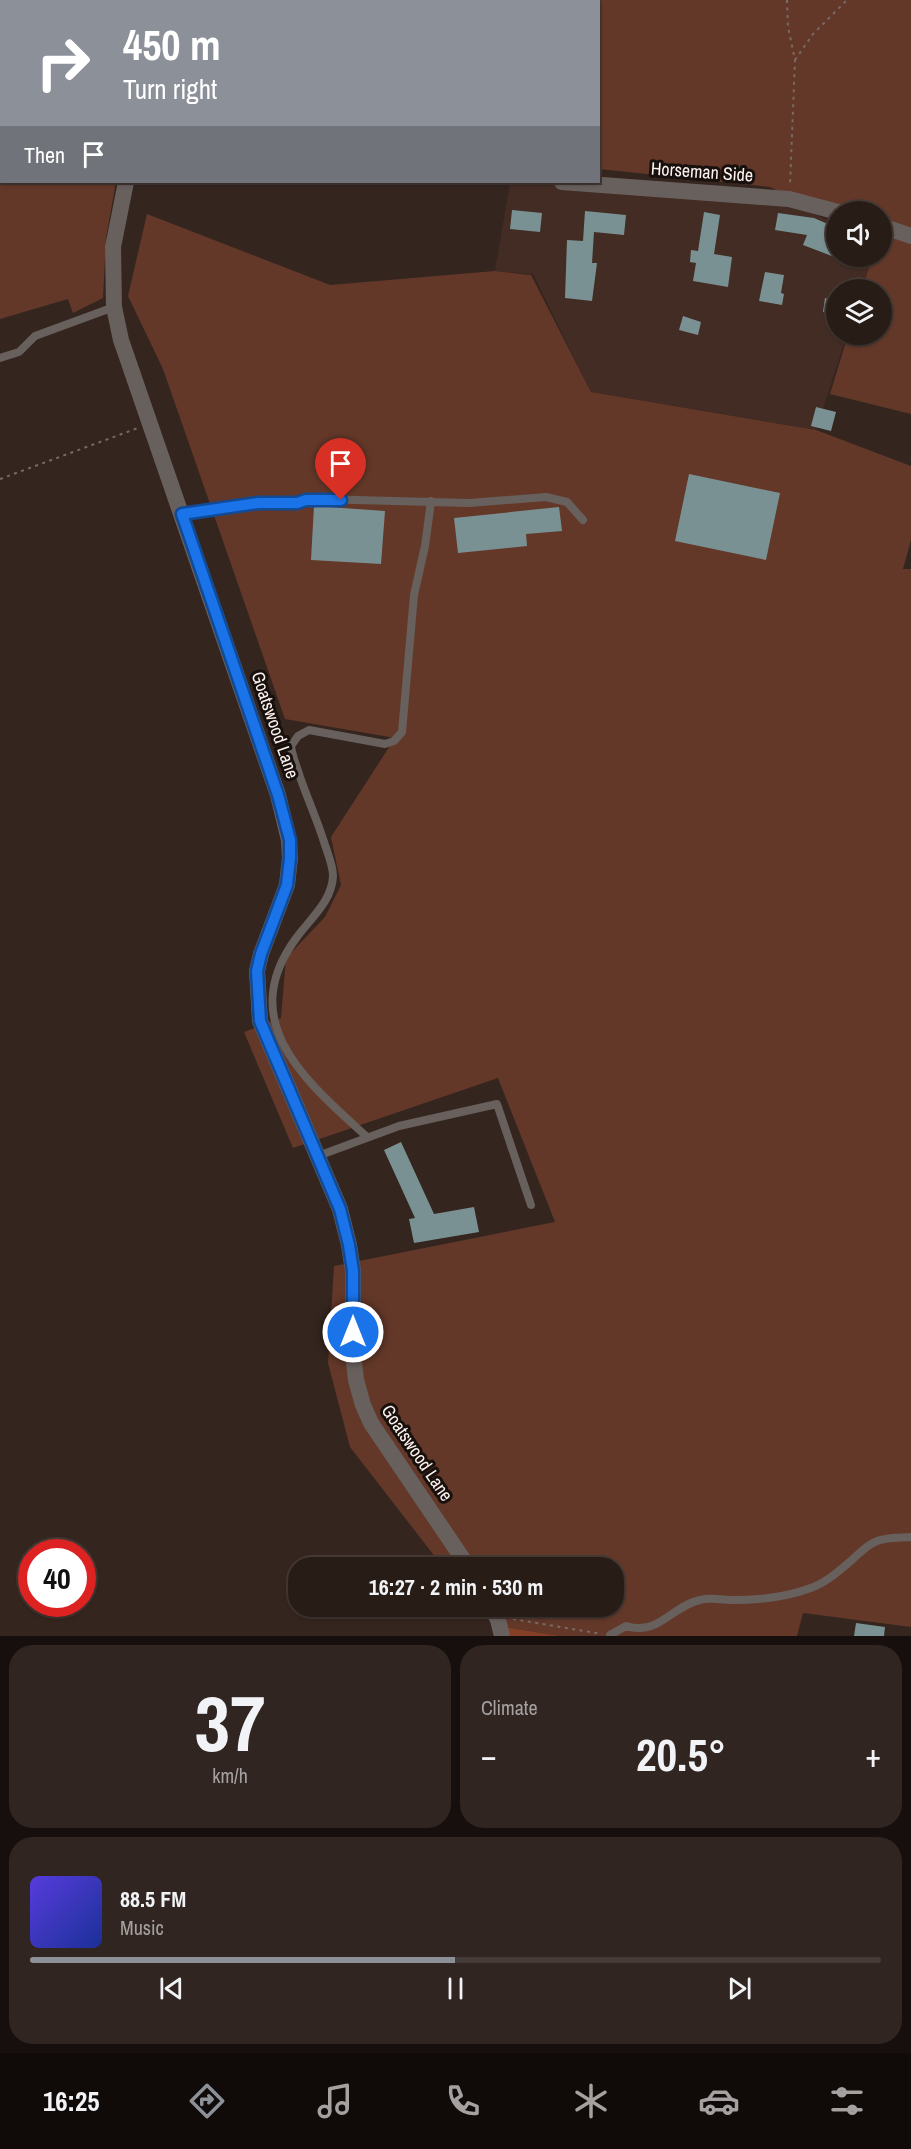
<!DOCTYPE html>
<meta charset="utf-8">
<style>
:root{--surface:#281c17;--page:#302520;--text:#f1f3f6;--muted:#a5a1a1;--line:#443a36;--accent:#8c9099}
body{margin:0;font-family:"Archivo Narrow",sans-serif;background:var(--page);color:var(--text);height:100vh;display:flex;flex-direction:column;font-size:22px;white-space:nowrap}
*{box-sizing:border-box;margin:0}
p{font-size:20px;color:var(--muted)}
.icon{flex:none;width:33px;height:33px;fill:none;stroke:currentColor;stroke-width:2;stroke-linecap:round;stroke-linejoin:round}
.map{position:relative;height:1636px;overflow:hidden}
.sheet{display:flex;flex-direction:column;gap:9px;padding:9px;background:#160f0d;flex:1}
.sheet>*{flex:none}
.banner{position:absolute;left:0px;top:0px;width:600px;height:183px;box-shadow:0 2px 4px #0004,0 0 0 2px var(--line);background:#8c9099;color:#fff;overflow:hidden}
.buttons{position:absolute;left:826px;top:201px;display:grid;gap:12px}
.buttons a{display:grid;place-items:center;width:66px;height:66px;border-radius:50%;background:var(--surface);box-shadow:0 2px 4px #0004,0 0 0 2px var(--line);font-size:30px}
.speed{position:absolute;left:18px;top:1539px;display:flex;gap:12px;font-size:30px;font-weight:700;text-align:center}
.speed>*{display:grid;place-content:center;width:78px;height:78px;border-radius:50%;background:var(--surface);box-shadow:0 2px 4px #0004,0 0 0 2px var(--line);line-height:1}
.speed .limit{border:9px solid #d22;background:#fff;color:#111}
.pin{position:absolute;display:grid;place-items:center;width:51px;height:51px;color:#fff;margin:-62px -26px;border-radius:50% 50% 50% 0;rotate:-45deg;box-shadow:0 0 6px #0007}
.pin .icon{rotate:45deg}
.me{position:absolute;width:66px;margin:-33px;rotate:0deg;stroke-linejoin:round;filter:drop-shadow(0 0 4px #0008)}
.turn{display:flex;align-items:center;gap:21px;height:126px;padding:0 24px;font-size:27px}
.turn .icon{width:78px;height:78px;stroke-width:2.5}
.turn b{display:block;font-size:42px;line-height:51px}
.then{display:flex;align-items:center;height:57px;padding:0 24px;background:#0003;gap:12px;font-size:22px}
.big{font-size:45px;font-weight:700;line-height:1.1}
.sheet .card{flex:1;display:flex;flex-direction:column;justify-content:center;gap:9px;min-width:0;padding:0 21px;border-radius:24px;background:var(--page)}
.sheet .dial{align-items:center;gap:0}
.dial b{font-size:78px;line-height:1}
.song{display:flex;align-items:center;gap:18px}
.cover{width:72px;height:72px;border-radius:9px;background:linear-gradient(135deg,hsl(250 70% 55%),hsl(230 70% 35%))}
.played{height:6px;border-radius:3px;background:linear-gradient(90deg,var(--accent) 50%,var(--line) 50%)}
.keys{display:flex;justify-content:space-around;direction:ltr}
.heat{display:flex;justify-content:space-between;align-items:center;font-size:33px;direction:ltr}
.sheet .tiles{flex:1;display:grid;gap:9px;grid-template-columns:1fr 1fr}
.card:last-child{grid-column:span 2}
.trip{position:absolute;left:288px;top:1557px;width:336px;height:60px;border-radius:24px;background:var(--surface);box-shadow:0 2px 4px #0004,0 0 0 2px var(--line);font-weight:700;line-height:60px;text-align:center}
.menu{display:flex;height:96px;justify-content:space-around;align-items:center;background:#100b09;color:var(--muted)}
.menu .icon{width:42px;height:42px}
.menu .selected{color:var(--accent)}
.menu b{font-size:27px;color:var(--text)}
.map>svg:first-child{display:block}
</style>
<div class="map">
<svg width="911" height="1636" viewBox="0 0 911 1636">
<rect width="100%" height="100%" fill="#35251f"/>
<path fill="#432c24" d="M510 183 771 195 837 224V256L872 257 861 289 837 290V334L847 335 816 430 591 392 533 274 495 271Z"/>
<path fill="#633829" d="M0 0H911V414L830 394 848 335 882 334V290L862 289 872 257 882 256V212H837V221L770 187 599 169 598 2H2L1 52Z
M0 63 2 182H116L106 238 103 298 73 313 68 299 0 319Z
M147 214 330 285 495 271 531 275 591 392 816 430 911 466V540L903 569H911V1627L803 1613 797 1636H560L505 1627 499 1607 614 1606V1568L443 1567 350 1447 328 1363 334 1266 555 1222 498 1078 293 1148 244 1032 281 1018 286 958 325 917 341 885 331 837 395 738 285 719 163 369 128 296Z"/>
<path fill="#853f27" d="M505 1627 560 1636H508Z"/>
<path fill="#7a9193" d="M512 210 542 213 540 232 510 229Z
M585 211 626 215 624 235 594 232 592 263H597L592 301 565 298 567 240 583 241Z
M704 212 720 215 714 254 732 257 728 287 693 281 696 263 690 262 691 250 698 251Z
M778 213 814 218 837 228V258L803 245 807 235 775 230Z
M765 272 784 275 781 293 784 294 782 305 759 301Z
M825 298 837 301V314L823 312Z
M683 316 701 322 698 335 679 330Z
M816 407 836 412 831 431 811 426Z
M689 474 780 493 766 560 675 541Z
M314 506 385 511 381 564 311 560Z
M559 507 562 531 526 534 527 546 458 553 454 518Z
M401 1142 434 1214 474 1207 479 1232 414 1243 409 1219 415 1218 384 1150Z
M856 1623 885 1627 884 1636H854Z"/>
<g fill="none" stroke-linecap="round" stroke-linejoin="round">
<path stroke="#796a65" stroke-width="2" stroke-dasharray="3 4.5" stroke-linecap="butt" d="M787 0 788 27 795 60 790 185
M795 60 813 34 847 0
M0 479 138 428
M513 1619 602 1634"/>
<path stroke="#68605d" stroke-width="8" d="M0 358 19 352 35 336 114 307
M182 514 258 503H296L318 499 469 503 546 497 567 502 583 520
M367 1137C307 1082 233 1022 297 937 311 918 332 901 333 876 333 866 328 854 325 845 318 822 308 800 300 777 297 767 292 756 291 746L298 736 309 730 385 744 394 741 402 732 414 595 425 546 431 501
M318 1156 399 1126 497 1104 531 1205
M610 1635 626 1626C659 1636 670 1607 700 1600 711 1597 720 1600 732 1600 759 1600 783 1598 808 1589 826 1583 839 1571 853 1559 860 1553 867 1545 875 1542 884 1537 900 1538 911 1537"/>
<path stroke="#68605d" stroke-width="16" d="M0 55 2 56
M126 182 113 247 114 307 121 340 278 795 289 840 290 858 287 885 261 954 257 971 260 1021 340 1209 349 1245 353 1271V1352L356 1380 363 1405 371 1423 469 1568
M562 182 789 199 838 212
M882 226 911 236
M491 1606 498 1620 502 1636"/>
</g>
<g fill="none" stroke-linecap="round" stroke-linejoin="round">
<g stroke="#114b97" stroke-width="15">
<path id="route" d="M341 500H306L297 503H258L182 514 278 795 290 840V858L287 885 261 954 257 971 260 1021 340 1209 349 1245 353 1271V1332"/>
</g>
<use href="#route" stroke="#1a73e8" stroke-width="10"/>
</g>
<g text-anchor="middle" stroke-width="6" stroke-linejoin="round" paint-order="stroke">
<g font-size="18" fill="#fef2ef" stroke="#17100d">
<text transform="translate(702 172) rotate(4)" y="6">Horseman Side</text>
<text transform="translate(275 725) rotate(71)" y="6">Goatswood Lane</text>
<text transform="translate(417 1453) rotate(56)" y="6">Goatswood Lane</text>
</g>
</g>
</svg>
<div class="buttons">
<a><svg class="icon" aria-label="sound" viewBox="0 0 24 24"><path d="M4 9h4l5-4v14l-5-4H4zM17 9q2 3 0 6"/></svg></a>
<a><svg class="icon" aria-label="layers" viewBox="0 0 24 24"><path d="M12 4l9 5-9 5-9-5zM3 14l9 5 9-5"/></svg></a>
</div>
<div class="speed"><div class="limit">40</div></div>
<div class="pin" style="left:341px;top:500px;background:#d93025"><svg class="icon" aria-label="arrive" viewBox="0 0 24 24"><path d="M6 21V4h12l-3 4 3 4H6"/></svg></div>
<svg class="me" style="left:353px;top:1332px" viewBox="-20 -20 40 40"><circle r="17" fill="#1a73e8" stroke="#fff" stroke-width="3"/><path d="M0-11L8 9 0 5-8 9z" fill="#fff"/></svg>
<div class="trip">16:27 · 2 min · 530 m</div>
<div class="banner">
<div class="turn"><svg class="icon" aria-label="right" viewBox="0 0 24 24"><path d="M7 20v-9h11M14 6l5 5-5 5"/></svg><div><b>450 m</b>Turn right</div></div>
<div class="then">Then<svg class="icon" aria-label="arrive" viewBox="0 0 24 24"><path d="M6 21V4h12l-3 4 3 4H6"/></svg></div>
</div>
</div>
<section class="sheet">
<div class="tiles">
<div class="card dial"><b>37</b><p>km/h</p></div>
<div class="card"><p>Climate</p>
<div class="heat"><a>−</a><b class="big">20.5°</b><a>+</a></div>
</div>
<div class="card">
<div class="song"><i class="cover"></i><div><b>88.5 FM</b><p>Music</p></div></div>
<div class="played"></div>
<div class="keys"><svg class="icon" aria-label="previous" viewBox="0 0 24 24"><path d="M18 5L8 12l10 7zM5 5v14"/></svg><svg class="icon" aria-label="pause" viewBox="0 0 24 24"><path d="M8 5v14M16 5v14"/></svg><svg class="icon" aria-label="next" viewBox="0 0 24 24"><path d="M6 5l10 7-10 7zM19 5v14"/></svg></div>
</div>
</div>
</section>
<nav class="menu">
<b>16:25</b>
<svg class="icon selected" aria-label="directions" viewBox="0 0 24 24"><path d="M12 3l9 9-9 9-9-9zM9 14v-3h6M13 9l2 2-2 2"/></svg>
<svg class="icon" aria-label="music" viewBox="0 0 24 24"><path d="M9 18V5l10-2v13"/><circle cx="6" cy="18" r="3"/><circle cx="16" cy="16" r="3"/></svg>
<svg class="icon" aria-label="phone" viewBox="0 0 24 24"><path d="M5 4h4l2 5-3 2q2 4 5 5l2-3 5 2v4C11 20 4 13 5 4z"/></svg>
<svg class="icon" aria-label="climate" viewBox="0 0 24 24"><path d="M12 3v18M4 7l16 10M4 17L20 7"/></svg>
<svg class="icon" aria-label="car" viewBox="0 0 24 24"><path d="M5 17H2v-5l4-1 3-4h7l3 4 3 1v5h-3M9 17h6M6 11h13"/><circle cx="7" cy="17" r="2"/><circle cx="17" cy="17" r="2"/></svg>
<svg class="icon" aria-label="filters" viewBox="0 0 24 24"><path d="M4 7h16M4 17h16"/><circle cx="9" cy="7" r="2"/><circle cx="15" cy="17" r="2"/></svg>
</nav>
